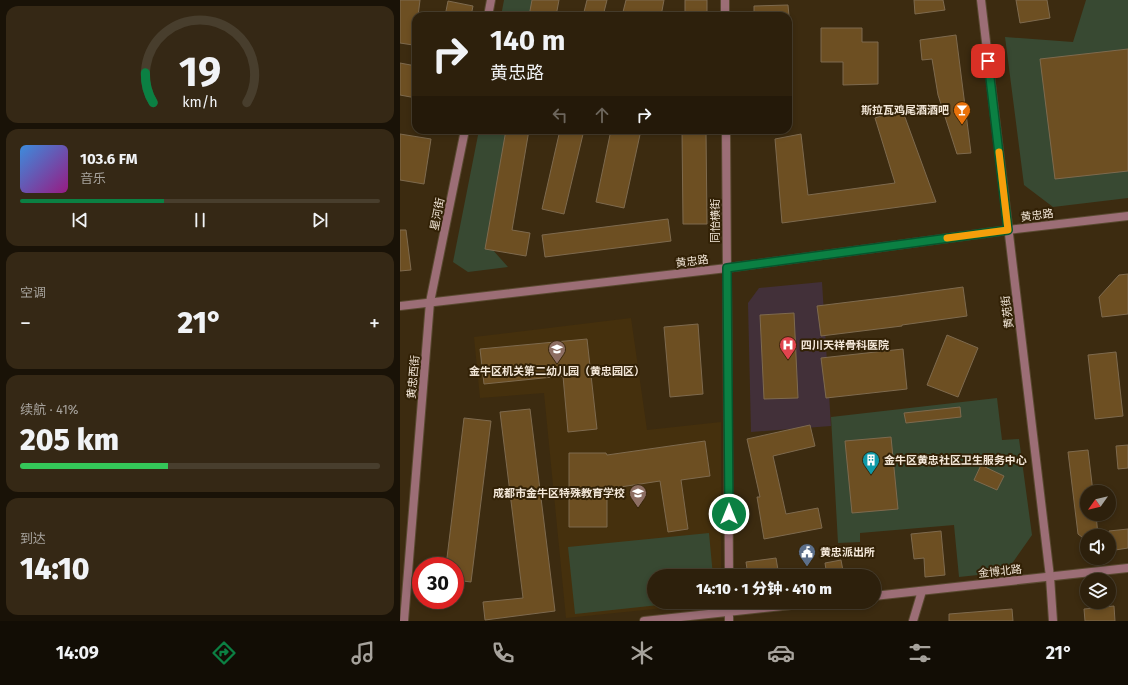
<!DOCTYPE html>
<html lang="zh">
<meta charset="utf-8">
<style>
:root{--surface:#2d200c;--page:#352815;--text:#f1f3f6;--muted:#a7a39d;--line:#483e2d;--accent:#0b8043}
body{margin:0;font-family:"Fira Sans","Noto Sans SC",sans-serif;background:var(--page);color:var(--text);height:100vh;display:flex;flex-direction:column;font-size:15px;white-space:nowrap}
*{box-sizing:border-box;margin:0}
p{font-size:13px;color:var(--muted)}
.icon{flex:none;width:22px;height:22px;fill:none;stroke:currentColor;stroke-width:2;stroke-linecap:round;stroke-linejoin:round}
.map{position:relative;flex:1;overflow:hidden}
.sheet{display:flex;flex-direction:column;gap:6px;padding:6px;background:#191207;width:400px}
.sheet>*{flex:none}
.guide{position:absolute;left:12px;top:12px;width:380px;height:122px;border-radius:12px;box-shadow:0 2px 6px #0003,0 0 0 1px var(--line);background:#2d200c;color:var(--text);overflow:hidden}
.needle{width:26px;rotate:236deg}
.controls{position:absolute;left:680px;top:485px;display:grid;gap:8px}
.controls a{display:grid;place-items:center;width:36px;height:36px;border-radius:50%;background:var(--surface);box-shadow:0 2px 6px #0003,0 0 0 1px var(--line);font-size:20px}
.speed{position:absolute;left:12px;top:557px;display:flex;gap:8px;font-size:20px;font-weight:700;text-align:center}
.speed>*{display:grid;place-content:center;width:52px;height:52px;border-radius:50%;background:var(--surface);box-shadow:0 2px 6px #0003,0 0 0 1px var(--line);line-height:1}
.speed .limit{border:6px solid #d22;background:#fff;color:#111}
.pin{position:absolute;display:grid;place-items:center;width:34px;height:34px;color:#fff;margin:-17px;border-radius:8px;box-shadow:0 2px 6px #0006}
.me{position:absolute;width:44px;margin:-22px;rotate:0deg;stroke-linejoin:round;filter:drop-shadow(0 0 3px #0008)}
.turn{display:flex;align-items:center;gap:14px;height:84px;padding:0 12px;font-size:18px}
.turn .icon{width:52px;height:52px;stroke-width:2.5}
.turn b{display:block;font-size:28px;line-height:34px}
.lanes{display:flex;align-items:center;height:38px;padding:0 12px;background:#0003;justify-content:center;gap:20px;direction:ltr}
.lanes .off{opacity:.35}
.big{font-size:30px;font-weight:800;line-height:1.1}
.sheet .tile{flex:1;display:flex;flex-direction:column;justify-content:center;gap:6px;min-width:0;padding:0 14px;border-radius:12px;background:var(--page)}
.sheet .dial{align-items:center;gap:0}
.dial svg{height:104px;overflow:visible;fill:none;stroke:var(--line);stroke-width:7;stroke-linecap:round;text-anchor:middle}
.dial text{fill:var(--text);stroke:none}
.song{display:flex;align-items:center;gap:12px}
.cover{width:48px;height:48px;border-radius:6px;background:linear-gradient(135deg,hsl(210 70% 55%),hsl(310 70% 35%))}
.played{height:4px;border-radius:2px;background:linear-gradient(90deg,var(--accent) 40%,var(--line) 40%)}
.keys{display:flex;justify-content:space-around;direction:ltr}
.heat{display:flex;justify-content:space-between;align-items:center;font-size:22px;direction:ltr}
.charge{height:6px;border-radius:3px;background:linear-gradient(90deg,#34c759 41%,var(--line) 0)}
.trip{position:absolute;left:247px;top:569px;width:234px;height:40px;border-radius:20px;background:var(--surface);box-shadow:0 2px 6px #0003,0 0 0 1px var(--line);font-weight:800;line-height:40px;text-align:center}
.dock{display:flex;height:64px;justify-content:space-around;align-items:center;background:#120d05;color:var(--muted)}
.dock .icon{width:28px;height:28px}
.dock .on{color:var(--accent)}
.dock b{font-size:18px;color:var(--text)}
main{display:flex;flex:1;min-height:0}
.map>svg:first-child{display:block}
</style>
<main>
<section class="sheet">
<div class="tile dial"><svg viewBox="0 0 100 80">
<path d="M14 69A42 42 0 1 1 86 69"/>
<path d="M14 69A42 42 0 0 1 8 46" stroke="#0b8043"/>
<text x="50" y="56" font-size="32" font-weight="700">19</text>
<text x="50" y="72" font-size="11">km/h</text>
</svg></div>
<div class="tile">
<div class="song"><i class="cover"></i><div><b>103.6 FM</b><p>音乐</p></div></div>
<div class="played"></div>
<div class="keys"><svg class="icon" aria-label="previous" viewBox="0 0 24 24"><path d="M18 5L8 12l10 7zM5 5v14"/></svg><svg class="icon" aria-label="pause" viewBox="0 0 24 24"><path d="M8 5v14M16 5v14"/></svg><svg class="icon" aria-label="next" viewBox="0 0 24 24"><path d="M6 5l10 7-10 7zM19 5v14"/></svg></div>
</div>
<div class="tile"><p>空调</p>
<div class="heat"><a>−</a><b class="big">21°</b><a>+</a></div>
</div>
<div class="tile"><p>续航 · 41%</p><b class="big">205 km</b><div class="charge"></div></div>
<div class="tile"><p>到达</p><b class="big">14:10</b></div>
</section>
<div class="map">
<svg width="728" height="621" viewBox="0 0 728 621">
<rect width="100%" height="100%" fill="#3c2b10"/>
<path fill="#45300d" d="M231 318 247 430 321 422V576H254V602H314L313 603 166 618 144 393 80 398 74 337Z"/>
<path fill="#423039" d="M422 282 431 426 351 432 348 303 359 288Z"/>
<path fill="#384932" d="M104 0H135L133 16H101Z
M686 0H728V198L653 207 624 185 605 37 673 42Z
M79 130H113L92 249 108 267 68 272 53 262Z
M597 398 602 440 619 439 632 535 606 572 559 577 554 525 460 533V542L438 543 431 417Z
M309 533 313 576H254V602H287L175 614 168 547Z"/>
<path fill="#6d4f22" stroke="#7e6a4e" d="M0 0H20L18 16H16V27L13 45 0 43Z
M132 0H159L156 16H129Z
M187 0H207L203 16H183Z
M226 0H264L261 16H241L223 12Z
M285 0H307V16H285Z
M514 0H543L545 10 515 14Z
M616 0H647L650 18 620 23Z
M48 1 73 6 71 16H45Z
M388 5 389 16H354V6Z
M421 28H462V42H478V84L443 85V62H421Z
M556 35 571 153 557 154 538 95 532 59 522 60 520 40Z
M728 49V171L655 179 640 59Z
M0 63 16 66V98L0 95Z
M502 109 536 202 382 223 375 139 401 134 408 195 495 183 475 118Z
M106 130H129L112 230 130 233 126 256 85 249Z
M160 130H184L164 214 142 209Z
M211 130H241L224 208 196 202Z
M282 130H306L307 224H283Z
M0 134 31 139 24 184 0 180Z
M268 219 271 241 145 257 142 235Z
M0 230H6L11 270 0 271Z
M728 274V314L702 317 699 297 719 275Z
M563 287 567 316 502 325V326L421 336 417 306 498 296Z
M394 313 398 398 364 399 360 315Z
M298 324 303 394 270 397 264 327Z
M547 335 578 348 558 397 527 385Z
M187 339 197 429 168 432 163 376 84 384 80 349Z
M503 349 507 389 426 398 421 358Z
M716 352 723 416 695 419 688 355Z
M560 407 561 417 506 423 504 413Z
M130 409 155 611 85 620 83 602 123 598 100 412Z
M64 418 91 421 71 582 55 580V566H46Z
M410 425 415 446 373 456 386 514 418 508 422 528 364 539 357 497H360L347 439Z
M491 437 498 509 452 513 445 441Z
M305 441 310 476 281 480 288 529 268 532 260 481 207 489V527H169V453H206L207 455Z
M728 445V468L718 469 716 446Z
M688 450 693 492H687V514H696L698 536H687V541L678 534 668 452Z
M581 465 604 476 597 490 574 480Z
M728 529V548L709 551V531Z
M541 531 545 575 525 577 524 558 514 559 511 534Z
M376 558 379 576H348L346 562Z
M441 560 444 576H427L425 563Z
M714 606 715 621H685L684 609Z
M612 609 613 621H549V614Z"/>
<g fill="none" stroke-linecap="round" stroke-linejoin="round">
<g stroke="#594930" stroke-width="10">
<path id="minor" d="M325 0V16
M88 16 91 0
M326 130 329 576
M474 596 728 568
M329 602V621
M4 621 30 302 65 130
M244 621 419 602
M513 621 522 591"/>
</g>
<g stroke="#594930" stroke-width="10">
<path id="tertiary" d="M581 0 650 577 653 621
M0 306 327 268 608 230 728 216"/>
</g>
<use href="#minor" stroke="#9c6e76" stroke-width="8"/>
<use href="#tertiary" stroke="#9c6e76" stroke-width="8"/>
</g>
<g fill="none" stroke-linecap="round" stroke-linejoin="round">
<g stroke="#07532c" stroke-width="10">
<path id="route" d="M329 514 327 268 608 230 588 61"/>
</g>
<use href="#route" stroke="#0b8043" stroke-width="7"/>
<path stroke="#f59e0b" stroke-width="7" d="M547 238 608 230 599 152"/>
</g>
<defs>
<g id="bar-pin" transform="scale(0.9)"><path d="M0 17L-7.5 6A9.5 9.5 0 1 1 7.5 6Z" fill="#e8710a" stroke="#322106"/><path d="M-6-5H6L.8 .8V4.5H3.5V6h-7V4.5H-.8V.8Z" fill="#fff"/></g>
<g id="hospital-pin" transform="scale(0.9)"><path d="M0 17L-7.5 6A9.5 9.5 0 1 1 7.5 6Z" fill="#e0444e" stroke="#322106"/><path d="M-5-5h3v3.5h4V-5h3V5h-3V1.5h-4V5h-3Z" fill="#fff"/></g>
<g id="school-pin" transform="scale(0.9)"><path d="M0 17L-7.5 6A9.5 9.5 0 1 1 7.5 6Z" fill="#8d6e63" stroke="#322106"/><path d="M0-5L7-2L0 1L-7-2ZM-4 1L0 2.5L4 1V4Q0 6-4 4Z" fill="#fff"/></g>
<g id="building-pin" transform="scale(0.9)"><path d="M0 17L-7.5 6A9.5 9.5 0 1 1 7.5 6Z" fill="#0f9aa8" stroke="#322106"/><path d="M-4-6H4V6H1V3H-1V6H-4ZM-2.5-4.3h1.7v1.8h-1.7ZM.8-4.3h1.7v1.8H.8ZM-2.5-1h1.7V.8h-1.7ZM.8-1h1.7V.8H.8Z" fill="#fff"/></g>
<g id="civic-pin" transform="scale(0.9)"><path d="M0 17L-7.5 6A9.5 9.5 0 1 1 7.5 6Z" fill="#5c6f8a" stroke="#322106"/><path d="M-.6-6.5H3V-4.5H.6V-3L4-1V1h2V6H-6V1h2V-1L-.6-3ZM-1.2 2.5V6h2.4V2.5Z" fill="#fff"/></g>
</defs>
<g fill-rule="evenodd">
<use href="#bar-pin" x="562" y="110"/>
<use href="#hospital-pin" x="388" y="345"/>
<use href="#school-pin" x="157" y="349"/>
<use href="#building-pin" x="471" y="460"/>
<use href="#school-pin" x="238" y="493"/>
<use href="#civic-pin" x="407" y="552"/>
</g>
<g text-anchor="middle" stroke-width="4" stroke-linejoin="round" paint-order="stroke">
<g font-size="11" font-weight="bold" fill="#f3e7d8" stroke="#322106" text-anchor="start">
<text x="549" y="114" text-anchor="end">斯拉瓦鸡尾酒酒吧</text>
<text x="401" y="349">四川天祥骨科医院</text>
<text x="157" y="375" text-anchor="middle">金牛区机关第二幼儿园（黄忠园区）</text>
<text x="484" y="464">金牛区黄忠社区卫生服务中心</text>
<text x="225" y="497" text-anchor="end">成都市金牛区特殊教育学校</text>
<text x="420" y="556">黄忠派出所</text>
</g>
<g font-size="11" fill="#f3e7d8" stroke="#322106">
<text transform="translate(37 214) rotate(-79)" y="4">星河街</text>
<text transform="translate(637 215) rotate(-7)" y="4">黄忠路</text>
<text transform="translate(315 221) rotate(-90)" y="4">同怡横街</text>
<text transform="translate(292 261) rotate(-7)" y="4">黄忠路</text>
<text transform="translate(607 312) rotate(-97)" y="4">黄苑街</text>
<text transform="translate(13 377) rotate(-85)" y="4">黄忠西街</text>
<text transform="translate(600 571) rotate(-6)" y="4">金博北路</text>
</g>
</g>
</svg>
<div class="controls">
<a><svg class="needle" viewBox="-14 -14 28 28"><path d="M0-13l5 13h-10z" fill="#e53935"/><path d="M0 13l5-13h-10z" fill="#a7a39d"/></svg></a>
<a><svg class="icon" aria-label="sound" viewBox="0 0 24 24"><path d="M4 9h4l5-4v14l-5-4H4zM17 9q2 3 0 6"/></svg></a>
<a><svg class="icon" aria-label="layers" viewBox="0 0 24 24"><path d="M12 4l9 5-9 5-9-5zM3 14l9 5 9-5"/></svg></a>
</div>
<div class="speed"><div class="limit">30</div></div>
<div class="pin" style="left:588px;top:61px;background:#d93025"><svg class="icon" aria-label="arrive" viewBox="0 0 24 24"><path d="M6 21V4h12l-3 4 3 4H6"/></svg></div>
<svg class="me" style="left:329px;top:514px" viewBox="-20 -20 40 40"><circle r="17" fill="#0b8043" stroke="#fff" stroke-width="3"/><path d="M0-11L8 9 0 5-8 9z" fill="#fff"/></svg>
<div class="trip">14:10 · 1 分钟 · 410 m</div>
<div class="guide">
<div class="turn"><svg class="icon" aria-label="right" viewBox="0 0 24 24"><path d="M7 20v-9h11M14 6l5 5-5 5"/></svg><div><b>140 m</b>黄忠路</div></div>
<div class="lanes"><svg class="icon off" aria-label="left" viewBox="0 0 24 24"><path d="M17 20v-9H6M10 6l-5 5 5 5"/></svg><svg class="icon off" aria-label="ahead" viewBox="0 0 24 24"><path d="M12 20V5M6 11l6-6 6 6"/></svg><svg class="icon" aria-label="right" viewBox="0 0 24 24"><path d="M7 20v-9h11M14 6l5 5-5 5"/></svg></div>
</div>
</div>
</main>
<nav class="dock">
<b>14:09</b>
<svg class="icon on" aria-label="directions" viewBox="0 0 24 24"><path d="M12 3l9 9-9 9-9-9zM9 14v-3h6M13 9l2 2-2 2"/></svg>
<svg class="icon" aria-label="music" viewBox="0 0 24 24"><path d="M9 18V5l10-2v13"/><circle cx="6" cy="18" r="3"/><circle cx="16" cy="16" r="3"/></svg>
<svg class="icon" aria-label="phone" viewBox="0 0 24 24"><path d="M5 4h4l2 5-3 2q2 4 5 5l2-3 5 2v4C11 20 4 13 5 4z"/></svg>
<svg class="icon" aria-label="climate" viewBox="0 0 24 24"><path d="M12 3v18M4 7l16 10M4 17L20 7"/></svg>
<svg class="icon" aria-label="car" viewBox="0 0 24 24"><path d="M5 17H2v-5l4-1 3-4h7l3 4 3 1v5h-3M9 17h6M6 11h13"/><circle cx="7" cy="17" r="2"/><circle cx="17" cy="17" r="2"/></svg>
<svg class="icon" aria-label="filters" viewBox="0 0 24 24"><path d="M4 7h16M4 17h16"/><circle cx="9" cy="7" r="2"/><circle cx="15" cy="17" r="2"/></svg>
<b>21°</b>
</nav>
